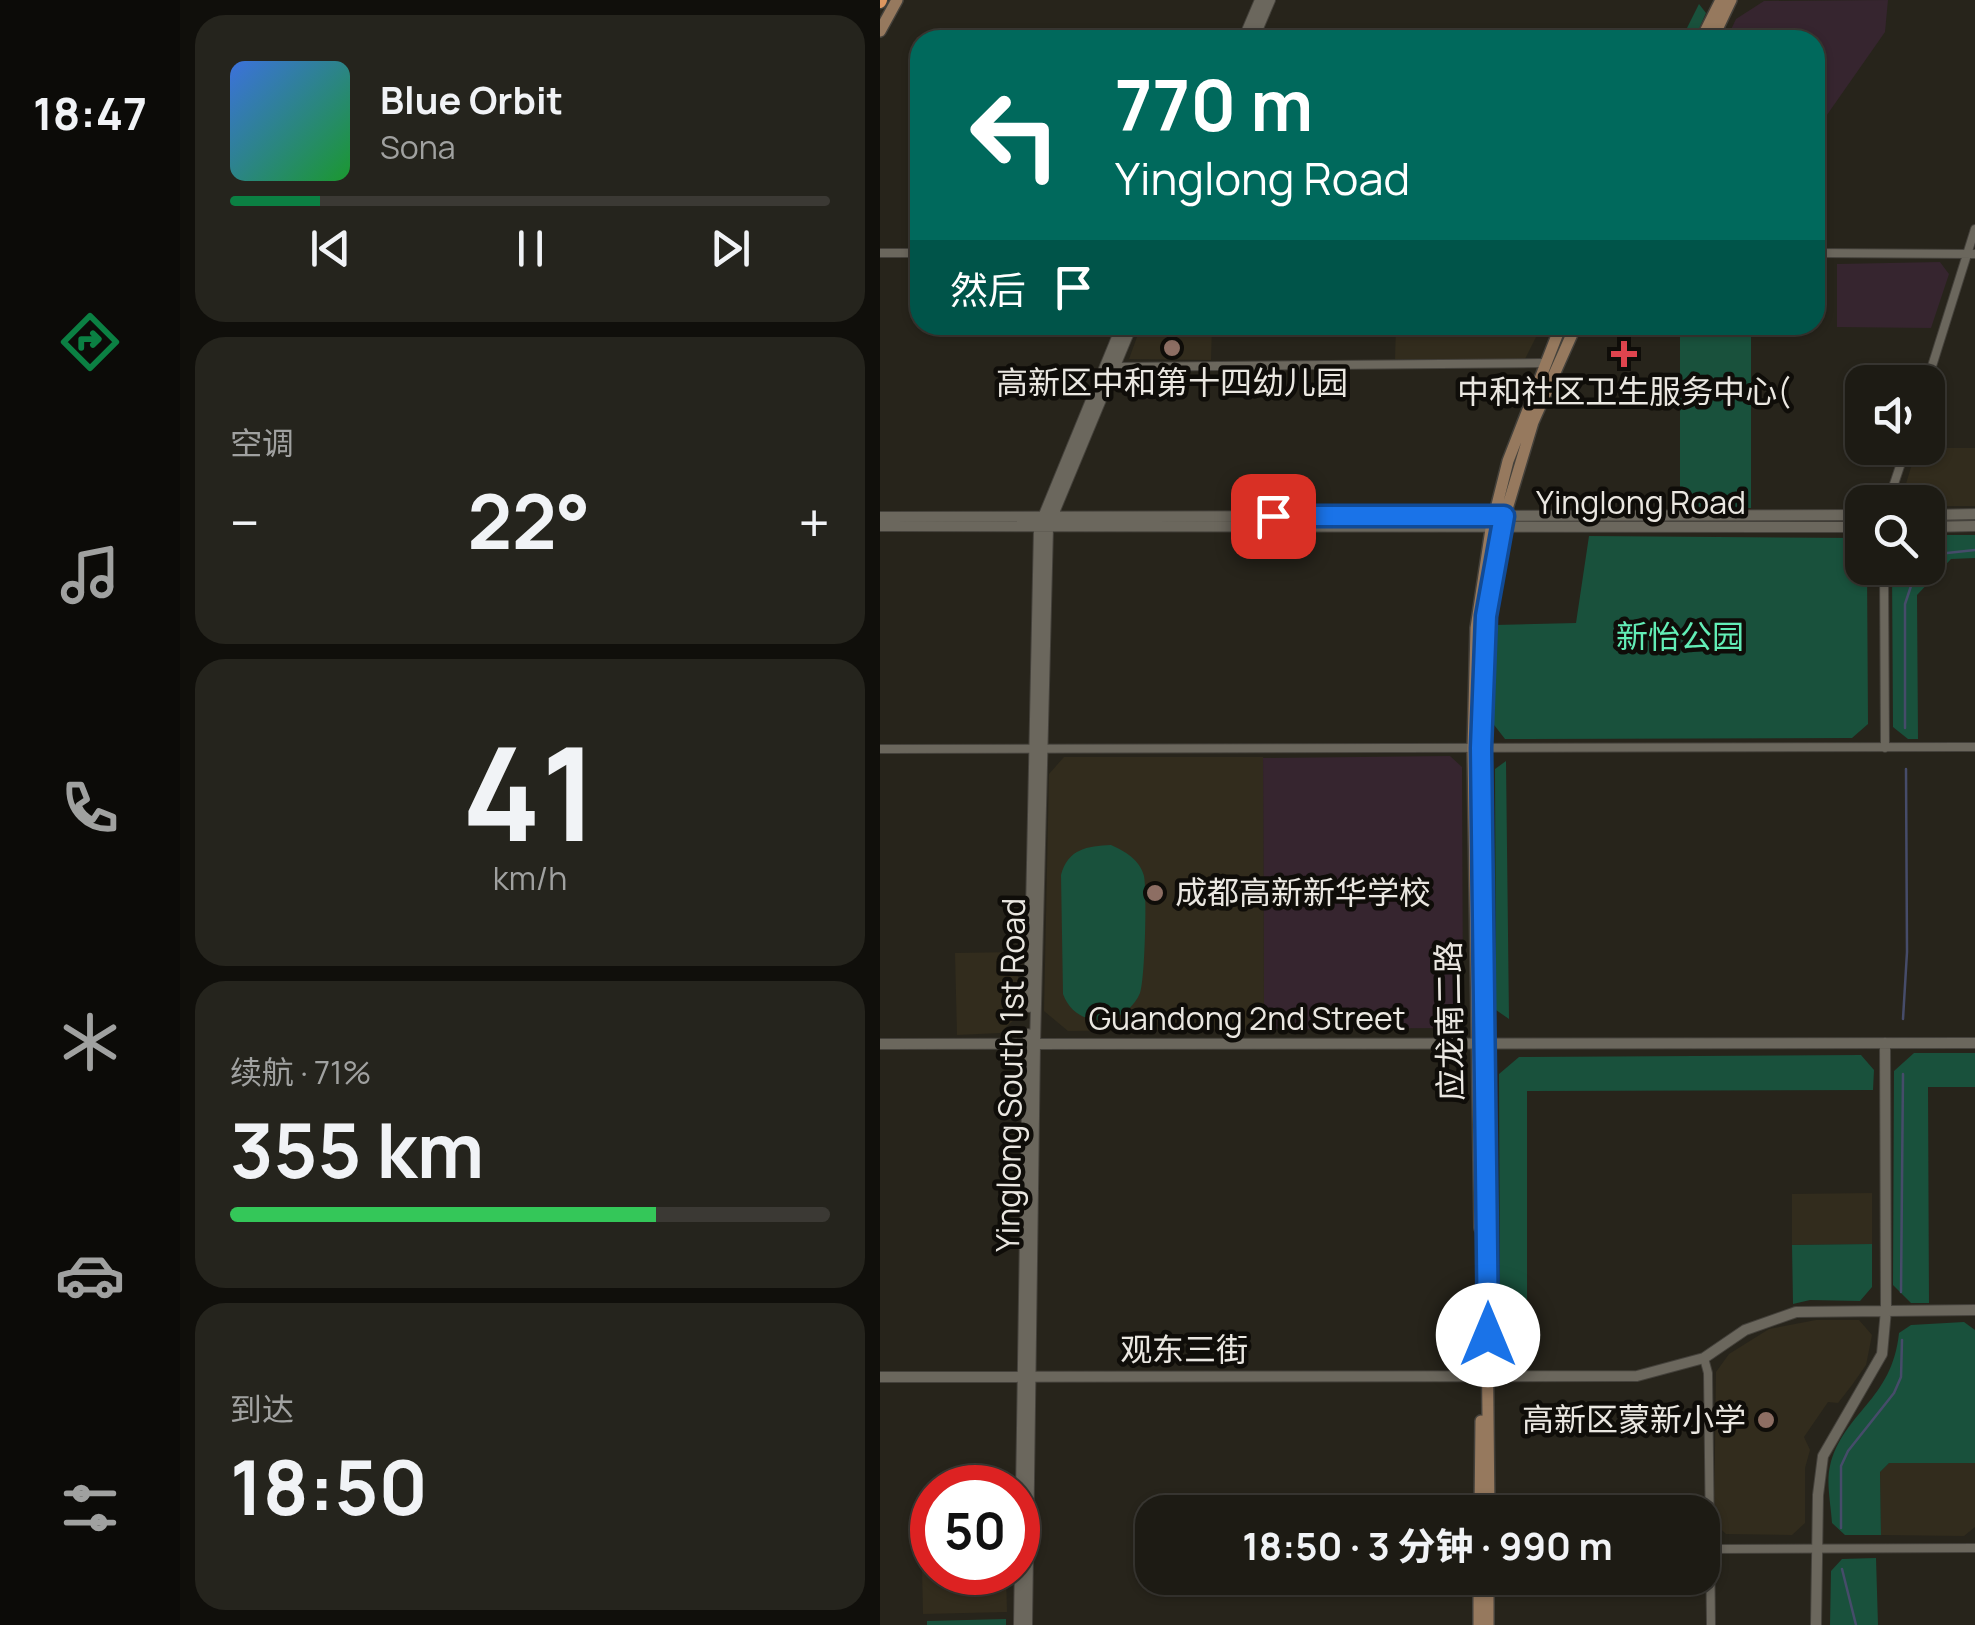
<!DOCTYPE html>
<html lang="zh">
<meta charset="utf-8">
<style>
:root{--surface:#1d1b14;--page:#25241d;--text:#f1f3f6;--muted:#a0a1a0;--line:#3b3934;--accent:#0b8043}
body{margin:0;font-family:Manrope,"Noto Sans SC",sans-serif;background:var(--page);color:var(--text);height:100vh;display:flex;flex-direction:column;font-size:38px;white-space:nowrap}
*{box-sizing:border-box;margin:0}
p{font-size:32px;color:var(--muted)}
.icon{flex:none;width:55px;height:55px;fill:none;stroke:currentColor;stroke-width:2;stroke-linecap:round;stroke-linejoin:round}
.map{position:relative;flex:1;overflow:hidden}
.details{display:flex;flex-direction:column;gap:15px;padding:15px;background:#100f0b;width:700px}
.details>*{flex:none}
.hud{position:absolute;left:30px;top:30px;width:915px;height:305px;border-radius:30px;box-shadow:0 2px 8px #0004,0 0 0 2px var(--line);background:#00695c;color:#fff;overflow:hidden}
.controls{position:absolute;left:965px;top:365px;display:grid;gap:20px}
.controls a{display:grid;place-items:center;width:100px;height:100px;border-radius:20px;background:var(--surface);box-shadow:0 2px 8px #0004,0 0 0 2px var(--line);font-size:50px}
.speed{position:absolute;left:30px;top:1465px;display:flex;gap:20px;font-size:50px;font-weight:700;text-align:center}
.speed>*{display:grid;place-content:center;width:130px;height:130px;border-radius:50%;background:var(--surface);box-shadow:0 2px 8px #0004,0 0 0 2px var(--line);line-height:1}
.speed .limit{border:15px solid #d22;background:#fff;color:#111}
.pin{position:absolute;display:grid;place-items:center;width:85px;height:85px;color:#fff;margin:-42px;border-radius:20px;box-shadow:0 5px 15px #0006}
.me{position:absolute;width:110px;margin:-55px;rotate:0deg;stroke-linejoin:round;filter:drop-shadow(0 0 8px #0008)}
.turn{display:flex;align-items:center;gap:35px;height:210px;padding:0 40px;font-size:45px}
.turn .icon{width:130px;height:130px;stroke-width:2.5}
.turn b{display:block;font-size:70px;line-height:85px}
.then{display:flex;align-items:center;height:95px;padding:0 40px;background:#0003;gap:20px;font-size:38px}
.big{font-size:75px;font-weight:700;line-height:1.1}
.details .tile{flex:1;display:flex;flex-direction:column;justify-content:center;gap:15px;min-width:0;padding:0 35px;border-radius:30px;background:var(--page)}
.details .dial{align-items:center;gap:0}
.dial b{font-size:130px;line-height:1}
.song{display:flex;align-items:center;gap:30px}
.cover{width:120px;height:120px;border-radius:15px;background:linear-gradient(135deg,hsl(220 70% 55%),hsl(130 70% 35%))}
.played{height:10px;border-radius:5px;background:linear-gradient(90deg,var(--accent) 15%,var(--line) 15%)}
.keys{display:flex;justify-content:space-around;direction:ltr}
.heat{display:flex;justify-content:space-between;align-items:center;font-size:55px;direction:ltr}
.charge{height:15px;border-radius:8px;background:linear-gradient(90deg,#34c759 71%,var(--line) 0)}
.trip{position:absolute;left:255px;top:1495px;width:585px;height:100px;border-radius:30px;background:var(--surface);box-shadow:0 2px 8px #0004,0 0 0 2px var(--line);font-weight:700;line-height:100px;text-align:center}
main{display:flex;flex:1;min-height:0}
.menu{display:flex;flex-direction:column;width:180px;justify-content:space-around;align-items:center;background:#0c0b08;color:var(--muted)}
.menu .icon{width:70px;height:70px}
.menu .on{color:var(--accent)}
.menu b{font-size:45px;color:var(--text)}
.map>svg:first-child{display:block}
</style>
<main>
<nav class="menu">
<b>18:47</b>
<svg class="icon on" aria-label="directions" viewBox="0 0 24 24"><path d="M12 3l9 9-9 9-9-9zM9 14v-3h6M13 9l2 2-2 2"/></svg>
<svg class="icon" aria-label="music" viewBox="0 0 24 24"><path d="M9 18V5l10-2v13"/><circle cx="6" cy="18" r="3"/><circle cx="16" cy="16" r="3"/></svg>
<svg class="icon" aria-label="phone" viewBox="0 0 24 24"><path d="M5 4h4l2 5-3 2q2 4 5 5l2-3 5 2v4C11 20 4 13 5 4z"/></svg>
<svg class="icon" aria-label="climate" viewBox="0 0 24 24"><path d="M12 3v18M4 7l16 10M4 17L20 7"/></svg>
<svg class="icon" aria-label="car" viewBox="0 0 24 24"><path d="M5 17H2v-5l4-1 3-4h7l3 4 3 1v5h-3M9 17h6M6 11h13"/><circle cx="7" cy="17" r="2"/><circle cx="17" cy="17" r="2"/></svg>
<svg class="icon" aria-label="filters" viewBox="0 0 24 24"><path d="M4 7h16M4 17h16"/><circle cx="9" cy="7" r="2"/><circle cx="15" cy="17" r="2"/></svg>
</nav>
<section class="details">
<div class="tile">
<div class="song"><i class="cover"></i><div><b>Blue Orbit</b><p>Sona</p></div></div>
<div class="played"></div>
<div class="keys"><svg class="icon" aria-label="previous" viewBox="0 0 24 24"><path d="M18 5L8 12l10 7zM5 5v14"/></svg><svg class="icon" aria-label="pause" viewBox="0 0 24 24"><path d="M8 5v14M16 5v14"/></svg><svg class="icon" aria-label="next" viewBox="0 0 24 24"><path d="M6 5l10 7-10 7zM19 5v14"/></svg></div>
</div>
<div class="tile"><p>空调</p>
<div class="heat"><a>−</a><b class="big">22°</b><a>+</a></div>
</div>
<div class="tile dial"><b>41</b><p>km/h</p></div>
<div class="tile"><p>续航 · 71%</p><b class="big">355 km</b><div class="charge"></div></div>
<div class="tile"><p>到达</p><b class="big">18:50</b></div>
</section>
<div class="map">
<svg width="1095" height="1625" viewBox="0 0 1095 1625">
<rect width="100%" height="100%" fill="#27241b"/>
<path fill="#36252f" d="M1008 0 1005 32 935 132V40H846L856 19 884 1Z
M1060 262 1069 274 1051 328 957 327V264Z
M570 756 582 767 583 1014 569 1028 384 1029 383 758Z"/>
<path fill="#322c1d" d="M265 325H332L331 360 249 359 257 337Z
M516 325H662L645 359H515Z
M1037 448H1095V506H1048V502H1033L1024 490Z
M184 757H383L384 1029 188 1031 164 1011 169 774Z
M138 952V1016L120 1033 77 1035 75 953Z
M992 1193V1244L912 1245V1194Z
M936 1320H979L992 1335 986 1365 972 1385 958 1403 948 1402 924 1437 930 1450 925 1468V1523L912 1535 846 1534 834 1523 836 1372 849 1354 889 1329Z
M1009 1463H1095V1527L1084 1536 1001 1535 1000 1472Z
M52 1567V1572L126 1573 127 1612 43 1614 42 1568Z"/>
<path fill="#19513c" d="M819 4 826 13 814 40H801Z
M800 327H871V508H800Z
M1048 535H1095V558L1071 559 1037 595 1038 739H1028L1013 727 1012 568H1048Z
M709 536 978 538 982 543V568H987L988 724 972 738 625 739 611 721V662L615 625 696 623Z
M626 761 629 1019 616 1010 615 769Z
M231 845C245 851 260 860 264 876 267 891 265 980 260 993 245 1028 196 1030 183 994L181 875C188 849 207 846 231 845Z
M1034 1053H1095V1087H1048L1049 1303H1031L1013 1285 1014 1071Z
M981 1055 994 1070 993 1090 647 1091V1359H636L620 1346 619 1074 639 1057Z
M992 1244V1287L980 1301 930 1300 913 1304 912 1245Z
M1084 1322 1095 1330V1463H1009L1000 1472 1001 1535H965L952 1523C951 1505 946 1483 950 1466 963 1412 1012 1401 1019 1333L1031 1325Z
M996 1558 998 1625H950L951 1571 962 1559Z
M126 1619V1625H47V1621Z"/>
<g fill="none" stroke-linecap="round" stroke-linejoin="round">
<path stroke="#464c6a" stroke-width="2.5" d="M1048 563 1067 553 1095 550
M1025 728V604L1031 586 1043 568
M1023 1019 1027 952 1026 769
M1021 1292 1023 1074
M961 1528V1466L968 1451 1014 1393 1021 1377 1022 1340
M962 1569 976 1625"/>
<g stroke="#44413b" stroke-width="10">
<path id="minor" d="M0 253H40
M935 253 1095 254
M234 367 664 363
M1047 382 1095 229
M1008 502 1026 448
M1004 568 1005 748
M0 749 1095 747
M824 1358 828 1373 831 1625
M830 1549 1095 1548"/>
</g>
<g stroke="#44413b" stroke-width="12">
<path id="tertiary" d="M363 40 380 0
M373 40 390 0
M1048 515 1095 514
M0 517 982 515
M0 526 982 527
M1048 527 1095 526
M149 1007 159 527 242 325
M0 1044 1095 1043
M0 1377 757 1376 824 1358 865 1330 916 1312 1095 1310
M139 1625 148 1034
M147 1625 155 1044 168 527 252 325
M936 1625 938 1495 943 1456 1002 1354 1006 1310 1005 1043"/>
</g>
<g stroke="#44413b" stroke-width="14">
<path id="secondary" d="M0 31 17 0
M821 40 841 0
M832 40 851 0
M600 1228 593 749 596 628 611 529 628 461 681 325
M600 1512 601 1421
M609 1512 601 749 606 616 621 529 653 422 696 325
M599 1625V1578
M608 1625V1578"/>
</g>
<g stroke="#44413b" stroke-width="15">
<path id="trunk" d="M0 2 1 0"/>
</g>
<use href="#minor" stroke="#6b675d" stroke-width="8"/>
<use href="#tertiary" stroke="#6b675d" stroke-width="10"/>
<use href="#secondary" stroke="#96795e" stroke-width="11"/>
<use href="#trunk" stroke="#de9760" stroke-width="12"/>
</g>
<g fill="none" stroke-linecap="round" stroke-linejoin="round">
<g stroke="#114b97" stroke-width="25">
<path id="route" d="M393 516H624L606 616 601 748 608 1335"/>
</g>
<use href="#route" stroke="#1a73e8" stroke-width="18"/>
</g>
<g fill="#8d6e63" stroke="#0f0d09" stroke-width="4">
<circle cx="292" cy="348" r="10"/>
<circle cx="275" cy="893" r="10"/>
<circle cx="886" cy="1420" r="10"/>
</g>
<path fill="#e0444e" stroke="#0f0d09" stroke-width="4" d="M739 339h10v10h10v10h-10v10h-10v-10h-10v-10h10z"/>
<g text-anchor="middle" stroke-width="9" stroke-linejoin="round" paint-order="stroke">
<g font-size="32" fill="#eae7e1" stroke="#0f0d09">
<text x="292" y="394">高新区中和第十四幼儿园</text>
<text x="744" y="403">中和社区卫生服务中心(</text>
<text x="295" y="904" text-anchor="start">成都高新新华学校</text>
<text x="866" y="1431" text-anchor="end">高新区蒙新小学</text>
</g>
<g font-size="32" fill="#eae7e1" stroke="#0f0d09">
<text x="761" y="514">Yinglong Road</text>
<text x="367" y="1030">Guandong 2nd Street</text>
<text transform="translate(570 1021) rotate(-91)" y="11">应龙南二路</text>
<text transform="translate(131 1075) rotate(-89)" y="11">Yinglong South 1st Road</text>
<text x="304" y="1361">观东三街</text>
</g>
<g font-size="32" fill="#62edb6" stroke="#0f0d09">
<text x="800" y="648">新怡公园</text>
</g>
</g>
</svg>
<div class="controls">
<a><svg class="icon" aria-label="sound" viewBox="0 0 24 24"><path d="M4 9h4l5-4v14l-5-4H4zM17 9q2 3 0 6"/></svg></a>
<a><svg class="icon" aria-label="search" viewBox="0 0 24 24"><circle cx="10" cy="10" r="6"/><path d="M15 15l6 6"/></svg></a>
</div>
<div class="speed"><div class="limit">50</div></div>
<div class="pin" style="left:393px;top:516px;background:#d93025"><svg class="icon" aria-label="arrive" viewBox="0 0 24 24"><path d="M6 21V4h12l-3 4 3 4H6"/></svg></div>
<svg class="me" style="left:608px;top:1335px" viewBox="-20 -20 40 40"><circle r="19" fill="#fff"/><path d="M0-13L10 11 0 6-10 11z" fill="#1a73e8"/></svg>
<div class="trip">18:50 · 3 分钟 · 990 m</div>
<div class="hud">
<div class="turn"><svg class="icon" aria-label="left" viewBox="0 0 24 24"><path d="M17 20v-9H6M10 6l-5 5 5 5"/></svg><div><b>770 m</b>Yinglong Road</div></div>
<div class="then">然后<svg class="icon" aria-label="arrive" viewBox="0 0 24 24"><path d="M6 21V4h12l-3 4 3 4H6"/></svg></div>
</div>
</div>
</main>
